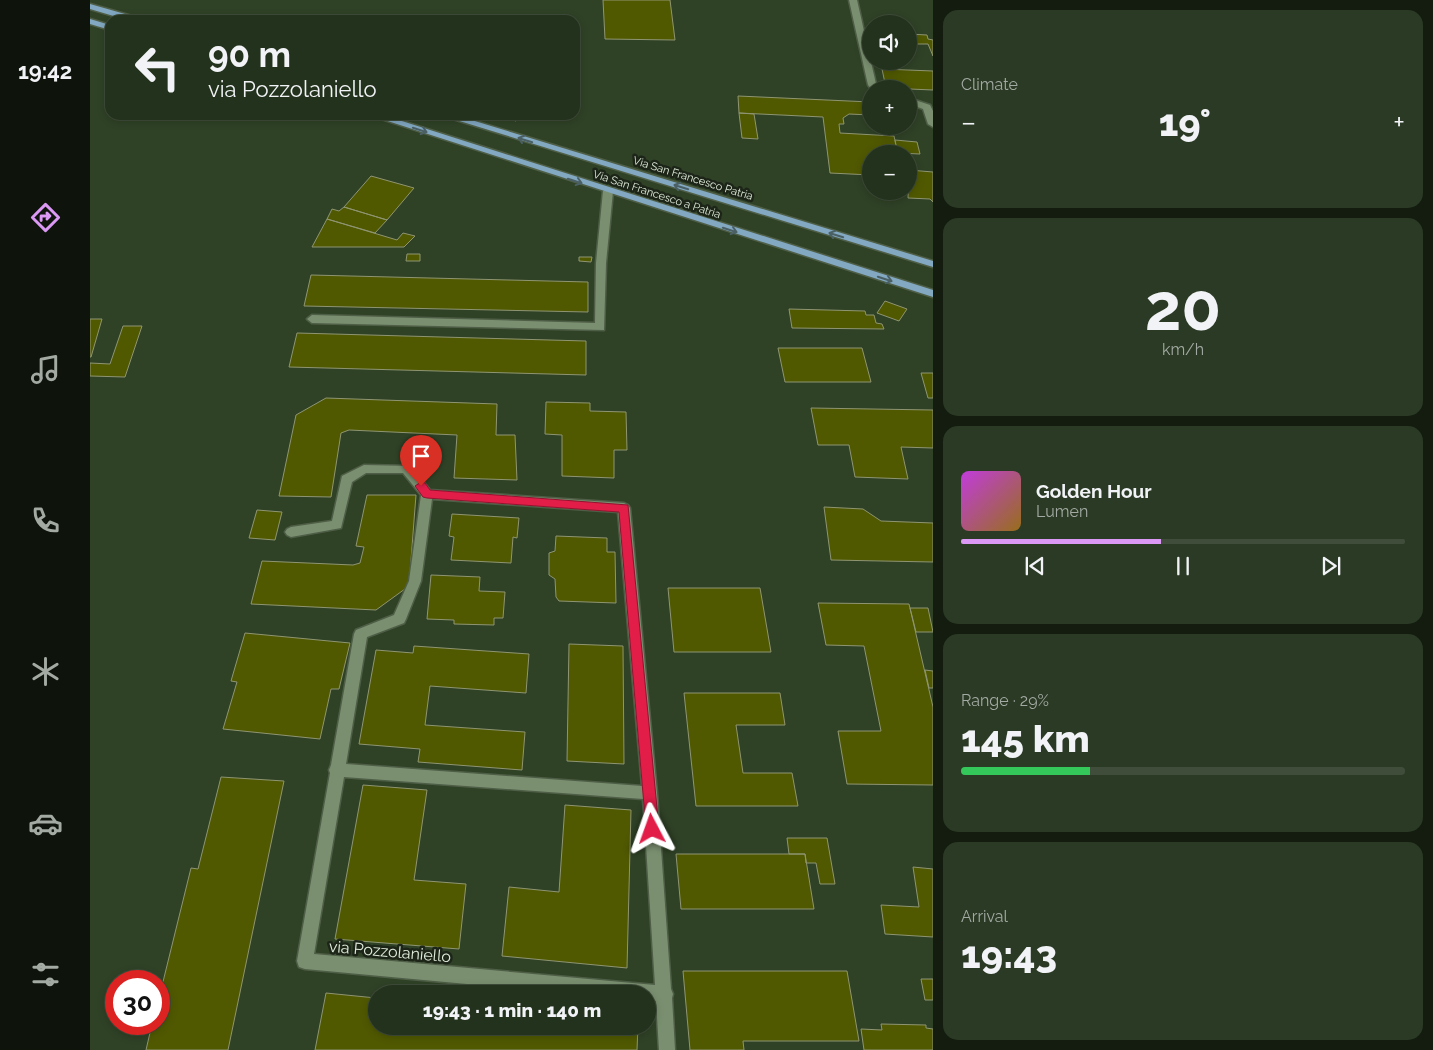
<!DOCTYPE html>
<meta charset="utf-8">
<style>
:root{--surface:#23321c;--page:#2b3a25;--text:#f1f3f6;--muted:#a3aaa3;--line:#404d3b;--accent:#db99f5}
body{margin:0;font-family:Raleway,sans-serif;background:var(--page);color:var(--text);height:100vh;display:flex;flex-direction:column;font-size:19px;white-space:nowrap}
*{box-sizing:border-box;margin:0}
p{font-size:16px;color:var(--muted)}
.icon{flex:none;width:28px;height:28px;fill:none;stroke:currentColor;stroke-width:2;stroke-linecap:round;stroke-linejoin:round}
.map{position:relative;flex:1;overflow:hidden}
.details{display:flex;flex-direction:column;gap:10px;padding:10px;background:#131c0f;width:500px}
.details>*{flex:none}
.banner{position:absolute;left:15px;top:15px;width:475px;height:105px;border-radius:15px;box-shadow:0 2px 8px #0003,0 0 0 1px var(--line);background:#23321c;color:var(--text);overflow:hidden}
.controls{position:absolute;left:772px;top:15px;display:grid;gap:10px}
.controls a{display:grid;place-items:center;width:55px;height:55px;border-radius:50%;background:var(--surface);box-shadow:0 2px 8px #0003,0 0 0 1px var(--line);font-size:25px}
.speed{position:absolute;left:15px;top:970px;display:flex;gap:10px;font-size:25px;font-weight:700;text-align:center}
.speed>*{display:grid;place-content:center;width:65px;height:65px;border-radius:50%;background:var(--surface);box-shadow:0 2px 8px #0003,0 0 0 1px var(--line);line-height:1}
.speed .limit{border:8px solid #d22;background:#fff;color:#111}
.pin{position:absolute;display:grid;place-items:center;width:42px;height:42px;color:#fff;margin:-51px -21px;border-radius:50% 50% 50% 0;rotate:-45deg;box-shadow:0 0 5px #0007}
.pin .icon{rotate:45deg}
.me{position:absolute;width:55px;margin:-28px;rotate:356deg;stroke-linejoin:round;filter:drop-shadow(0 0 4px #0008)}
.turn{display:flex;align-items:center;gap:18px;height:105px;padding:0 20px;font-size:22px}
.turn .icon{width:65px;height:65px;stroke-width:2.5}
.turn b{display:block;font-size:35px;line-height:42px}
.big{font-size:38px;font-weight:800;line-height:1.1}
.details .widget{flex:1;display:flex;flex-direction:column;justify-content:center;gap:8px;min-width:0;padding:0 18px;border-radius:15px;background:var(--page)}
.details .dial{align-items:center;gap:0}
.dial b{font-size:65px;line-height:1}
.song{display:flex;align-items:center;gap:15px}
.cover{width:60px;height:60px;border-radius:8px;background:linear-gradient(135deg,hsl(290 70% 55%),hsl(40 70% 35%))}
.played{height:5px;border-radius:2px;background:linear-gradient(90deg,var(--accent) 45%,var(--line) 45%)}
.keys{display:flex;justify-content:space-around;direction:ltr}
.heat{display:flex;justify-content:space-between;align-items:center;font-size:28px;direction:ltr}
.charge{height:8px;border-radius:4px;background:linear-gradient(90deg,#34c759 29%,var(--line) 0)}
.trip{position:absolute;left:278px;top:985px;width:288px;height:50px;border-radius:25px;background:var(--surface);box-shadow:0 2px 8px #0003,0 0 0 1px var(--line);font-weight:800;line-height:50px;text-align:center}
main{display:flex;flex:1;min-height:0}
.dock{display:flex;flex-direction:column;width:90px;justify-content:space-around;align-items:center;background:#0e140b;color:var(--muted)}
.dock .icon{width:35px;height:35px}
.dock .selected{color:var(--accent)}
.dock b{font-size:22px;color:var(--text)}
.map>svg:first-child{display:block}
</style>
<main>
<nav class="dock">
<b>19:42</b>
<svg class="icon selected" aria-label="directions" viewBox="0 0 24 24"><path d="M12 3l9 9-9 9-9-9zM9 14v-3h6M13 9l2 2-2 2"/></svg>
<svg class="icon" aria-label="music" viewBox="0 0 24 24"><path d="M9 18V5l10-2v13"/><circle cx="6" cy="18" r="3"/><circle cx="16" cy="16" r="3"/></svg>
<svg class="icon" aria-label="phone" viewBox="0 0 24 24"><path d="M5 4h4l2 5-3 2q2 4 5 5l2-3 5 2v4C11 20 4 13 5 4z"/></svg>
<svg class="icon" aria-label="climate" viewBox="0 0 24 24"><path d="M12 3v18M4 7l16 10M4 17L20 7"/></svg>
<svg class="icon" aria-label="car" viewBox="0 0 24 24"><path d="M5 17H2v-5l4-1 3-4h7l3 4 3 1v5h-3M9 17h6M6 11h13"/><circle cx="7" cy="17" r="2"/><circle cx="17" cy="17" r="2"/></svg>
<svg class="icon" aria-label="filters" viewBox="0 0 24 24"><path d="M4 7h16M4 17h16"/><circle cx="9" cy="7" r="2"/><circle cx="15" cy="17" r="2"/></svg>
</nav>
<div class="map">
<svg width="843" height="1050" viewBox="0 0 843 1050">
<rect width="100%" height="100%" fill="#2f4226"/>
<path fill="#505900" stroke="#8f9572" d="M513 0H580L585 40 515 39Z
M819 34 837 35 838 39 843 40V56L838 44H821Z
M792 69 843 71V90L796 88Z
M648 96 781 102V115L759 114 753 118 754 124H749L750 133 804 136 808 154H781V175L740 173 733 117 649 113Z
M649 113 664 114 668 139 652 138Z
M407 115H432L426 121Z
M805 140 827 142 830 154 807 153Z
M819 170 843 172V202L840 199 818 198Z
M281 176 324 188 297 220 254 207Z
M254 207 297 220 285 233 237 219 242 209 249 211Z
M237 219 307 240 313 233 325 236 314 247H222Z
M317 254H330V261H316Z
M489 257H502L501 262 489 261Z
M221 275 498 282V312L214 306Z
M795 301 817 309 809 321 787 313Z
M699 309 775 311 776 315H784L786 323 792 324 794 329 702 328Z
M0 319H12L1 357H0Z
M33 326H52L35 377 0 376V363L20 364Z
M207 333 496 341V375L199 367Z
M688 348H772L781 382H695Z
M831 373H843V398H838Z
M236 398 407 404 406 435H425L427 480 364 478 367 435 259 430 251 433 241 497 189 496 206 415Z
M456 402 500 403V411L536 412 537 450H524V478L472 476V435L455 434Z
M721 408 843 410V448L811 447 818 479 765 477 759 445H728Z
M277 495H326L319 586 286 610 161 604 172 561 263 565 270 563 274 547 266 546Z
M734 507 773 509 791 521 843 523V562L741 560Z
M167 510 192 512 185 540 159 538Z
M362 514 429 518 427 538 423 537 421 563 361 560 364 537 359 536Z
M466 536 517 538V552H525L526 603 469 601 466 597 465 579 459 575V553L465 551Z
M341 575 390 577 389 591 415 592 413 618H404V625L364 624V620L337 619Z
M578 588H670L681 652H584Z
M728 603 819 604 843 707V785L757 784 748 731H791L774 646 736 645Z
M820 608H838L843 632H826Z
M155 633 260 643 249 689H241L230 739 133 729 147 682 141 681Z
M479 644 533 646 534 764 477 761Z
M324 646 439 654 436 693 340 686 335 725 435 732 432 770 328 762 330 749 269 744 286 650 323 653Z
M835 670 843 671V688H839Z
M594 693H690L695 725H646L653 773H702L708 806H606Z
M131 777 194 781 138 1050H56L62 1024H69V998L101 868 108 869Z
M273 785 337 790 324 880 376 884 369 949 245 939Z
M475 805 541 810 537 968 412 956 419 887 469 892Z
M697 838H737L745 884H730L726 863H716L715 854H699Z
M586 854H715L724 909H591Z
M823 867 843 869V937L795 934 791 905 829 907Z
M593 971H757L769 1041H653L654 1050H600Z
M831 979H843V1000H835Z
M236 993 286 998V1026H548L547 1050H225Z
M791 1024 836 1025V1028L843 1029V1050H774L771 1029 792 1030Z"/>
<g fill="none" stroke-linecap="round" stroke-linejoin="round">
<g stroke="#4f5f47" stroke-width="3">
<path id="minor" d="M759 0H767L786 84 791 89H781L778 85Z
M819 98 840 105 843 111V127L838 124 833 109 819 104Z
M518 188 523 191 516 263 514 330 222 323 217 319 222 315 505 323 506 263 513 191Z
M274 465 320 466 340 490 534 503 538 505 540 508 567 793 581 989 583 994 582 998 585 1050H569L566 1001 556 1000V994H483L215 969 209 967 207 961 240 773 239 770 241 765 264 634 266 630 304 615 319 581 331 495 313 473H276L262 482 251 528 201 537 197 535 195 532 197 529 201 527 242 521 252 476ZM342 499 528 512 552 786 256 764 277 637 314 623 316 619 331 581ZM254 777 553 799 565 985 224 954Z"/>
</g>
<g stroke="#4f5f47" stroke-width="3">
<path id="major" d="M0 4 49 18 50 20H37L0 9Z
M0 19 20 25V30L0 24Z
M279 115H293L843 290V297Z
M350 115H365L843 261V267Z"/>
</g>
<use href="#minor" fill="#7a8f70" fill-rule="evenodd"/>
<use href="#major" fill="#82a8c2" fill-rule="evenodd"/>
</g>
<defs><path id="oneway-shaft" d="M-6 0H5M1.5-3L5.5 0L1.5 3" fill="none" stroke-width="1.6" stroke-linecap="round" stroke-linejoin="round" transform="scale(1.25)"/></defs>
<g stroke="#4a6065">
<use href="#oneway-shaft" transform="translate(330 130) rotate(18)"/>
<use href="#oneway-shaft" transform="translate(435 140) rotate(-163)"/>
<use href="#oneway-shaft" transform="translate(485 181) rotate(18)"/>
<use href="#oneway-shaft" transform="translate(591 187) rotate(-163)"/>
<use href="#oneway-shaft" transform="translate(640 230) rotate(18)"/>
<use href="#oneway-shaft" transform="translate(746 235) rotate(-163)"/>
<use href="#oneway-shaft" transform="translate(795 279) rotate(18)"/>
</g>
<path fill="#e11d48" stroke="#92132f" d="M331 482 335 483 340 490 538 505 569 829 567 834 562 836 558 834 556 829 529 512 337 498 333 497 325 486Z"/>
<g text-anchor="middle" stroke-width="5" stroke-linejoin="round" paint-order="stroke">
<g font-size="11" fill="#e0ecdb" stroke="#1d2519">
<text transform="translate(603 178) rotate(17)" y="4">Via San Francesco Patria</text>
<text transform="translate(567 194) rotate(18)" y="4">Via San Francesco a Patria</text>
</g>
<g font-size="16" fill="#e0ecdb" stroke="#1d2519">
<text transform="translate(300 951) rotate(5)" y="6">via Pozzolaniello</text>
</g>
</g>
</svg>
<div class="controls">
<a><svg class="icon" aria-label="sound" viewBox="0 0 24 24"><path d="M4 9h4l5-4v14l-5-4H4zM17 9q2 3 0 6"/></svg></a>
<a>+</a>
<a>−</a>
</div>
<div class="speed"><div class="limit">30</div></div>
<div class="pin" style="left:331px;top:486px;background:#d93025"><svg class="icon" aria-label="arrive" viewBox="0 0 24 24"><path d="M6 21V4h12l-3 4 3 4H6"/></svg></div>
<svg class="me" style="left:562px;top:829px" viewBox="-20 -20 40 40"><path d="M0-17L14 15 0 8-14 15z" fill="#e11d48" stroke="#fff" stroke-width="4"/></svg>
<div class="trip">19:43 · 1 min · 140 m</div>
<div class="banner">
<div class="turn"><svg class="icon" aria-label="left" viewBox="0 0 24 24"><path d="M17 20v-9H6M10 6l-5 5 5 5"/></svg><div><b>90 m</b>via Pozzolaniello</div></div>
</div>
</div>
<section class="details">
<div class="widget"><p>Climate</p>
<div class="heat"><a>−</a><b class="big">19°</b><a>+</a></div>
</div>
<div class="widget dial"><b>20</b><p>km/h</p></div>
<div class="widget">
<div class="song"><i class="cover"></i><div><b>Golden Hour</b><p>Lumen</p></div></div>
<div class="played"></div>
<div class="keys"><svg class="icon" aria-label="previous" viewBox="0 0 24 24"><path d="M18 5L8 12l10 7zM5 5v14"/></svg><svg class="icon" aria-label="pause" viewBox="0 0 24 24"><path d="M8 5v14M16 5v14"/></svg><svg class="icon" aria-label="next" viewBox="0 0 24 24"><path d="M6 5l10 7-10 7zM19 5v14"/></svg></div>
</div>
<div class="widget"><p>Range · 29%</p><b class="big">145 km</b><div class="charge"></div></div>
<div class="widget"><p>Arrival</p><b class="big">19:43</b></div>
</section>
</main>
